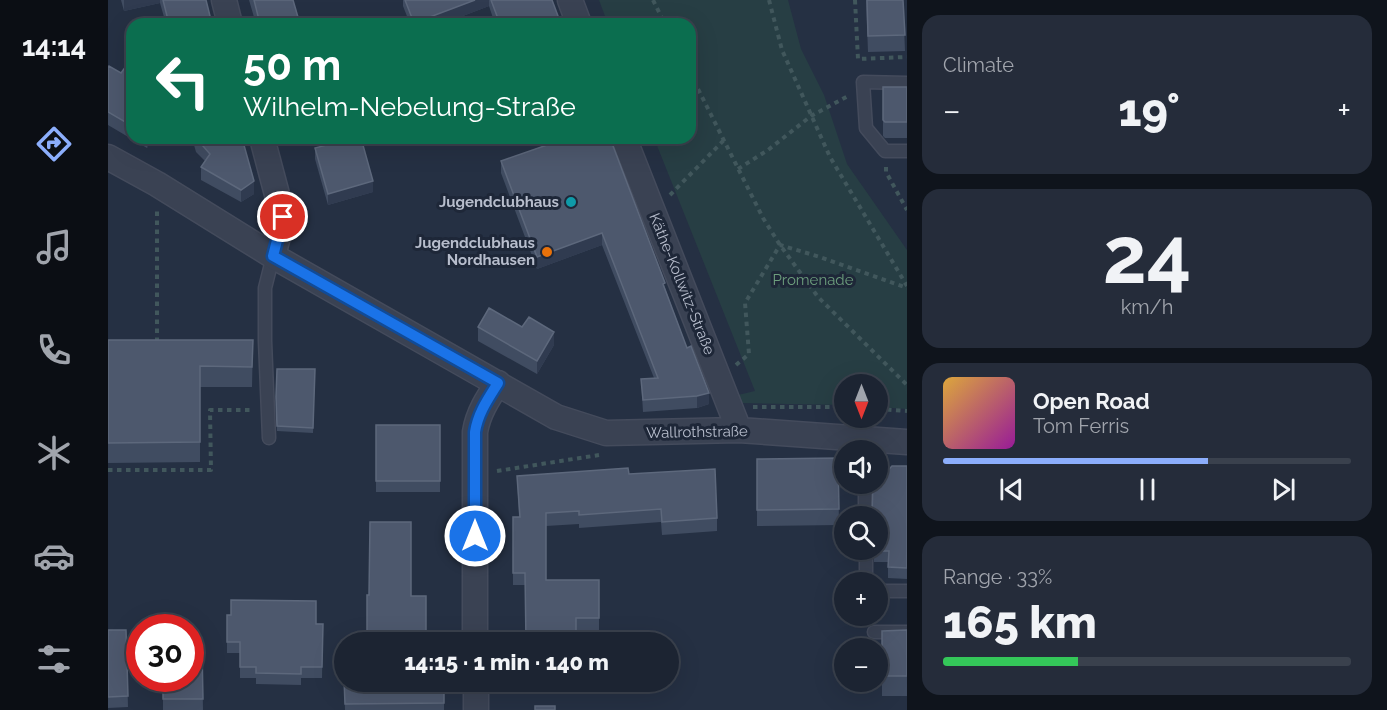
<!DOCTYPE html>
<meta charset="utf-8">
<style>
:root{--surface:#1c2432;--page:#252c3a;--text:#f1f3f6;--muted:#a0a4ac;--line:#3a414d;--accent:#8caefc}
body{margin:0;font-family:Raleway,sans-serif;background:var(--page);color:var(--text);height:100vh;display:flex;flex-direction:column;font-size:22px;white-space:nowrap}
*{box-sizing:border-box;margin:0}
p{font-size:20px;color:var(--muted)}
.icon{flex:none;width:33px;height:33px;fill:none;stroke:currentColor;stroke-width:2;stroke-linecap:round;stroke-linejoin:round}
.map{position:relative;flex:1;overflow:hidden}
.details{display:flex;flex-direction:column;gap:15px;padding:15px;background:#0f141c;width:480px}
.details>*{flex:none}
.banner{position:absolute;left:18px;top:18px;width:570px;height:126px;border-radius:18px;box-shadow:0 6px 24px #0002,0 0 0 2px var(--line);background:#0b6e4f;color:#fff;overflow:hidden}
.needle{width:39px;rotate:180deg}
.controls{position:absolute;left:726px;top:374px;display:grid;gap:12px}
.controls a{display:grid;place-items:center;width:54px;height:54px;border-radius:50%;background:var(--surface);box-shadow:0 6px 24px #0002,0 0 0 2px var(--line);font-size:30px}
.speed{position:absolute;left:18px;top:614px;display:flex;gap:12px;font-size:30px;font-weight:700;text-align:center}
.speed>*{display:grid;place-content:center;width:78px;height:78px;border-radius:50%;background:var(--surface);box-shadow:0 6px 24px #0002,0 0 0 2px var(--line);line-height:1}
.speed .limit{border:9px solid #d22;background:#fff;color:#111}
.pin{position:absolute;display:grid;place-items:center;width:51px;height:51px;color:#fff;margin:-26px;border:3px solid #fff;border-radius:50%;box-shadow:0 2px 6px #0007}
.me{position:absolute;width:66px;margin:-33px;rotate:0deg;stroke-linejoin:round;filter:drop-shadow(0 0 4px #0008)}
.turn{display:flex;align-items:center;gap:21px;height:126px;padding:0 18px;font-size:27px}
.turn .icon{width:78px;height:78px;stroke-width:2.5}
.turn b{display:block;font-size:42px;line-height:51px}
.big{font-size:45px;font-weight:800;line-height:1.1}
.details .card{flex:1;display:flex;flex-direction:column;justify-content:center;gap:9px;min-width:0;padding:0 21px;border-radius:18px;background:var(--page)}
.details .dial{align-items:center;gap:0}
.dial b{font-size:78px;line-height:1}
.song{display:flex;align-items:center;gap:18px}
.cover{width:72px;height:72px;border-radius:9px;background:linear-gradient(135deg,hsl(40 70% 55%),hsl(300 70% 35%))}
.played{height:6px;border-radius:3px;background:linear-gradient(90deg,var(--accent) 65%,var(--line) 65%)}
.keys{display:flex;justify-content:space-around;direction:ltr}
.heat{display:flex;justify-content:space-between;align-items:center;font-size:33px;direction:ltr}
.charge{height:9px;border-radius:4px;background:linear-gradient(90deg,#34c759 33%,var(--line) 0)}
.trip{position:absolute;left:226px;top:632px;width:345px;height:60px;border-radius:30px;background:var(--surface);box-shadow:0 6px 24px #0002,0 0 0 2px var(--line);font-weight:800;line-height:60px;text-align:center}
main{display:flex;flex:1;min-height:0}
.dock{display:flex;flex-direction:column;width:108px;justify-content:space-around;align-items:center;background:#0b0e14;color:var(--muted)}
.dock .icon{width:42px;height:42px}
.dock .on{color:var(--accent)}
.dock b{font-size:27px;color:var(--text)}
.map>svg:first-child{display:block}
</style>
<main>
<nav class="dock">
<b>14:14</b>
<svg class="icon on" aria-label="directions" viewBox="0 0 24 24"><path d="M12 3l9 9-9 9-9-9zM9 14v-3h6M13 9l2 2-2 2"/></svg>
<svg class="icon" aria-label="music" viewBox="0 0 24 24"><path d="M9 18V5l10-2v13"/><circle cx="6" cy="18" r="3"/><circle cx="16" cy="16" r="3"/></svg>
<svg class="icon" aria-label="phone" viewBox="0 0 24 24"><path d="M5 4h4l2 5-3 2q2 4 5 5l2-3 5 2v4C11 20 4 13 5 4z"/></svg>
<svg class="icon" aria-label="climate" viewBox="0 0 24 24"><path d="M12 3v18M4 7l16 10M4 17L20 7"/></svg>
<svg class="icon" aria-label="car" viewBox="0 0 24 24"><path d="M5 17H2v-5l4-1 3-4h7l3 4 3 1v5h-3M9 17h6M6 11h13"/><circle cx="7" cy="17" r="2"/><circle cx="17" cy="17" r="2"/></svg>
<svg class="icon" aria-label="filters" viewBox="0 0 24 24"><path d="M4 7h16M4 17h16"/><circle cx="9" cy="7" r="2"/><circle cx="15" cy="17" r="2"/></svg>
</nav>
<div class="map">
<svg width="799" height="710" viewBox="0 0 799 710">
<rect width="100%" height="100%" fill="#253043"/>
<path fill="#273e44" d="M491 0H680L693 49 716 95 739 164 799 250V409L770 407V384H736V405L634 403 630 395 647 391 546 138H582V24H500Z"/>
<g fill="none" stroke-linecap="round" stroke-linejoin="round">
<g stroke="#444b5c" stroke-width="15">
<path id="lane" d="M799 83 755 82 758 128 777 151H799
M161 438 157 341V288L165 256
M757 483V516
M758 549V579L761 582
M770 591H799
M766 632H799"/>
</g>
<g stroke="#444b5c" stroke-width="27">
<path id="street" d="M116 0 122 24
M462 0 471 24
M154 138 175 217 165 256
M516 138 631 430
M0 157 49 184 165 256 448 417 498 433 631 430 799 442
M367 642V432C370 413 380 398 390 383
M368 681V710"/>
</g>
<path stroke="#41575c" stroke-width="4" stroke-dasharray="4.5 4.5" stroke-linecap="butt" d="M545 0 557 24
M661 0 674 50 722 157 799 286
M747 0 750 59 799 57
M582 73 655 218 672 245 710 297 799 385
M778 167V172L799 210
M630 169 660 150 703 116 742 95
M562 195 616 140
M49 342V209
M628 365 641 354 637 303 672 245 712 257 799 288
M645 407H736
M770 409 799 411
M0 470H103L102 410H145
M389 471 491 455"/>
<use href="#lane" stroke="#3a4253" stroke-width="12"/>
<use href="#street" stroke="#3a4253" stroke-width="24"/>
</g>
<path fill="#404c61" d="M13 0H98L104 24H58L52 3 16 11Z
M141 0H185L192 24H148Z
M295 0H444L453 24H387L381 6 334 24H302L295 6Z
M758 0H795L797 51 760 52Z
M24 58V138H45L39 148 0 125V68L13 73Z
M775 87H799V138H777L775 136Z
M84 138H134L146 194 133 202 93 180V167L97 161 88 152Z
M436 138H502L579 348 601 404 589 408 535 412 533 379 546 378 494 245 429 269 393 173V161L438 145Z
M207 148 265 192 220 205 207 159Z
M370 327 446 345 429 374 370 341Z
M0 340H145L144 387H92V462L0 463Z
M207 369 205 433 169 431 168 397Z
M268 425H332V492H268Z
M730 458 731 525 649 526V459Z
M799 466V579L780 578V562H766V549L772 479Z
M521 474 609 518V531L554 535 553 522 471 528V524L438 526V580H491V631H468L417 585H405V517H411L409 476Z
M119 615 215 624 214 678H193V685L148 684V678H132V653H119Z
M0 630H18L20 707 0 708Z
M799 630V696H774V631Z
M94 649 95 710H55V678Z
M236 679 336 681V710H237Z"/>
<path fill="#303b50" d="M16 0H52V3L16 11Z
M367 0H381V6L334 24H306V23Z
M39 138H45L39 148Z
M146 181V194L133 202V190Z
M265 181V192L220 205V194Z
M494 233V245L429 269V257Z
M446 332V345L429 374V361Z
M601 393V404L589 408V396Z"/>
<path fill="#4d586d" stroke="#5d687c" stroke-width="1.5" d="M55 0H98L104 24H61Z
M146 0H185L192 24H152Z
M297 0H367L306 23Z
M383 0H444L453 24H392Z
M759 0H795L797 35 760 36Z
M24 58V126L0 112V68L1 66 13 73Z
M775 87H799V122H777L775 120Z
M88 138H134L146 181 133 190 93 167 102 154Z
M245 138H253L265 181 220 194 207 148Z
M440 138H502L557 283 555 284 579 348 583 346 601 393 589 396 535 400 533 379 550 378 494 233 429 257 393 161 442 144Z
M381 308 414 327 421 317 446 332 429 361 370 327Z
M0 340H145L144 367 92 366V442L0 443Z
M169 369H207L205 428 169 426 168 397Z
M268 425H332V481H268Z
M730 458 731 509 649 510V459Z
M784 466H799V568L780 567 781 551H766V549H770V516H764L765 483H770V479H772Z
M520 468 521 474 607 469 609 518 554 522 553 509 471 515V511L438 513V580H491V618H468V642H418L417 573H405V517H412L409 476Z
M262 522H303V596H318V642H259V595H261Z
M123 600 208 601V624H215L214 667H193V674L148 673V667H132V642H119V615H123Z
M0 630H18L20 696 0 697Z
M799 630V676H774V631Z
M82 649H94L95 699H55V678H82Z
M236 679 237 681H336V703L237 704Z
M427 706H447V710H427Z"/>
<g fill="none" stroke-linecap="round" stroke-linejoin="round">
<g stroke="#114b97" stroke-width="15">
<path id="route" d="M175 217 165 256 390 383C380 399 370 413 367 432V536"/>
</g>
<use href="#route" stroke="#1a73e8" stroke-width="10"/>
</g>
<circle fill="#0f9aa8" stroke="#1e2738" stroke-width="2" cx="463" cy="202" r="6"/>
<circle fill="#e8710a" stroke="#1e2738" stroke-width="2" cx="439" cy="252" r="6"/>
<g text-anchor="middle" stroke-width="6" stroke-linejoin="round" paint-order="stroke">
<g font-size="15" font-weight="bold" fill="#b7bdcc" stroke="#1e2738" text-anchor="end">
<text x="451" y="207">Jugendclubhaus</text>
<text x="427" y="248">Jugendclubhaus<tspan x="427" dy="17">Nordhausen</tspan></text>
</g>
<g font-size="15" fill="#6d9e7d" stroke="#1e2738">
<text x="705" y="285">Promenade</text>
</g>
<g font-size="15" fill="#b7bdcc" stroke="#1e2738">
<text transform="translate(574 284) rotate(68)" y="5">Käthe-Kollwitz-Straße</text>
<text transform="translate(589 432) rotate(-1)" y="5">Wallrothstraße</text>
</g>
</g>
</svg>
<div class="controls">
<a><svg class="needle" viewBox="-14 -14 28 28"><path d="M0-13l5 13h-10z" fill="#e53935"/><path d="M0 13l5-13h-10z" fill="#a0a4ac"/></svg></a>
<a><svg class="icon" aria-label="sound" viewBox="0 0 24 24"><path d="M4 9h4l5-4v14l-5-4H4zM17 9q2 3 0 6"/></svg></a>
<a><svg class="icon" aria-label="search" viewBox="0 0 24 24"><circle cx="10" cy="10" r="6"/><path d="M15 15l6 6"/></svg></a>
<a>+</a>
<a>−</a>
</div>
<div class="speed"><div class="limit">30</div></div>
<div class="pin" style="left:175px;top:217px;background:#d93025"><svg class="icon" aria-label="arrive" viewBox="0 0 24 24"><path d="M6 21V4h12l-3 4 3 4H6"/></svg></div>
<svg class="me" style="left:367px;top:536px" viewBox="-20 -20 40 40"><circle r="17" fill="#1a73e8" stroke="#fff" stroke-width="3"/><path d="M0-11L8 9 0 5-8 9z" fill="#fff"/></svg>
<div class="trip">14:15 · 1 min · 140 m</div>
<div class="banner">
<div class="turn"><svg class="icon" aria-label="left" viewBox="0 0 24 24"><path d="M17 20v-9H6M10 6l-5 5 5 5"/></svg><div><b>50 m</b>Wilhelm-Nebelung-Straße</div></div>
</div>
</div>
<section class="details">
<div class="card"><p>Climate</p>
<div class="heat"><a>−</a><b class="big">19°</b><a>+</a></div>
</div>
<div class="card dial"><b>24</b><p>km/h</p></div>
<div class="card">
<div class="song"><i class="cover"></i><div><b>Open Road</b><p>Tom Ferris</p></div></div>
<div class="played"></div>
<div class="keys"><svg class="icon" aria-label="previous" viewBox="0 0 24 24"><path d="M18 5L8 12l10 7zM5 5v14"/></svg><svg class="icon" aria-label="pause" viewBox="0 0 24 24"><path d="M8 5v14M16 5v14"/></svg><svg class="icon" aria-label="next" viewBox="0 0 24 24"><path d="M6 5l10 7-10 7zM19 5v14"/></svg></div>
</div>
<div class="card"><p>Range · 33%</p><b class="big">165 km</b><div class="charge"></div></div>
</section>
</main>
